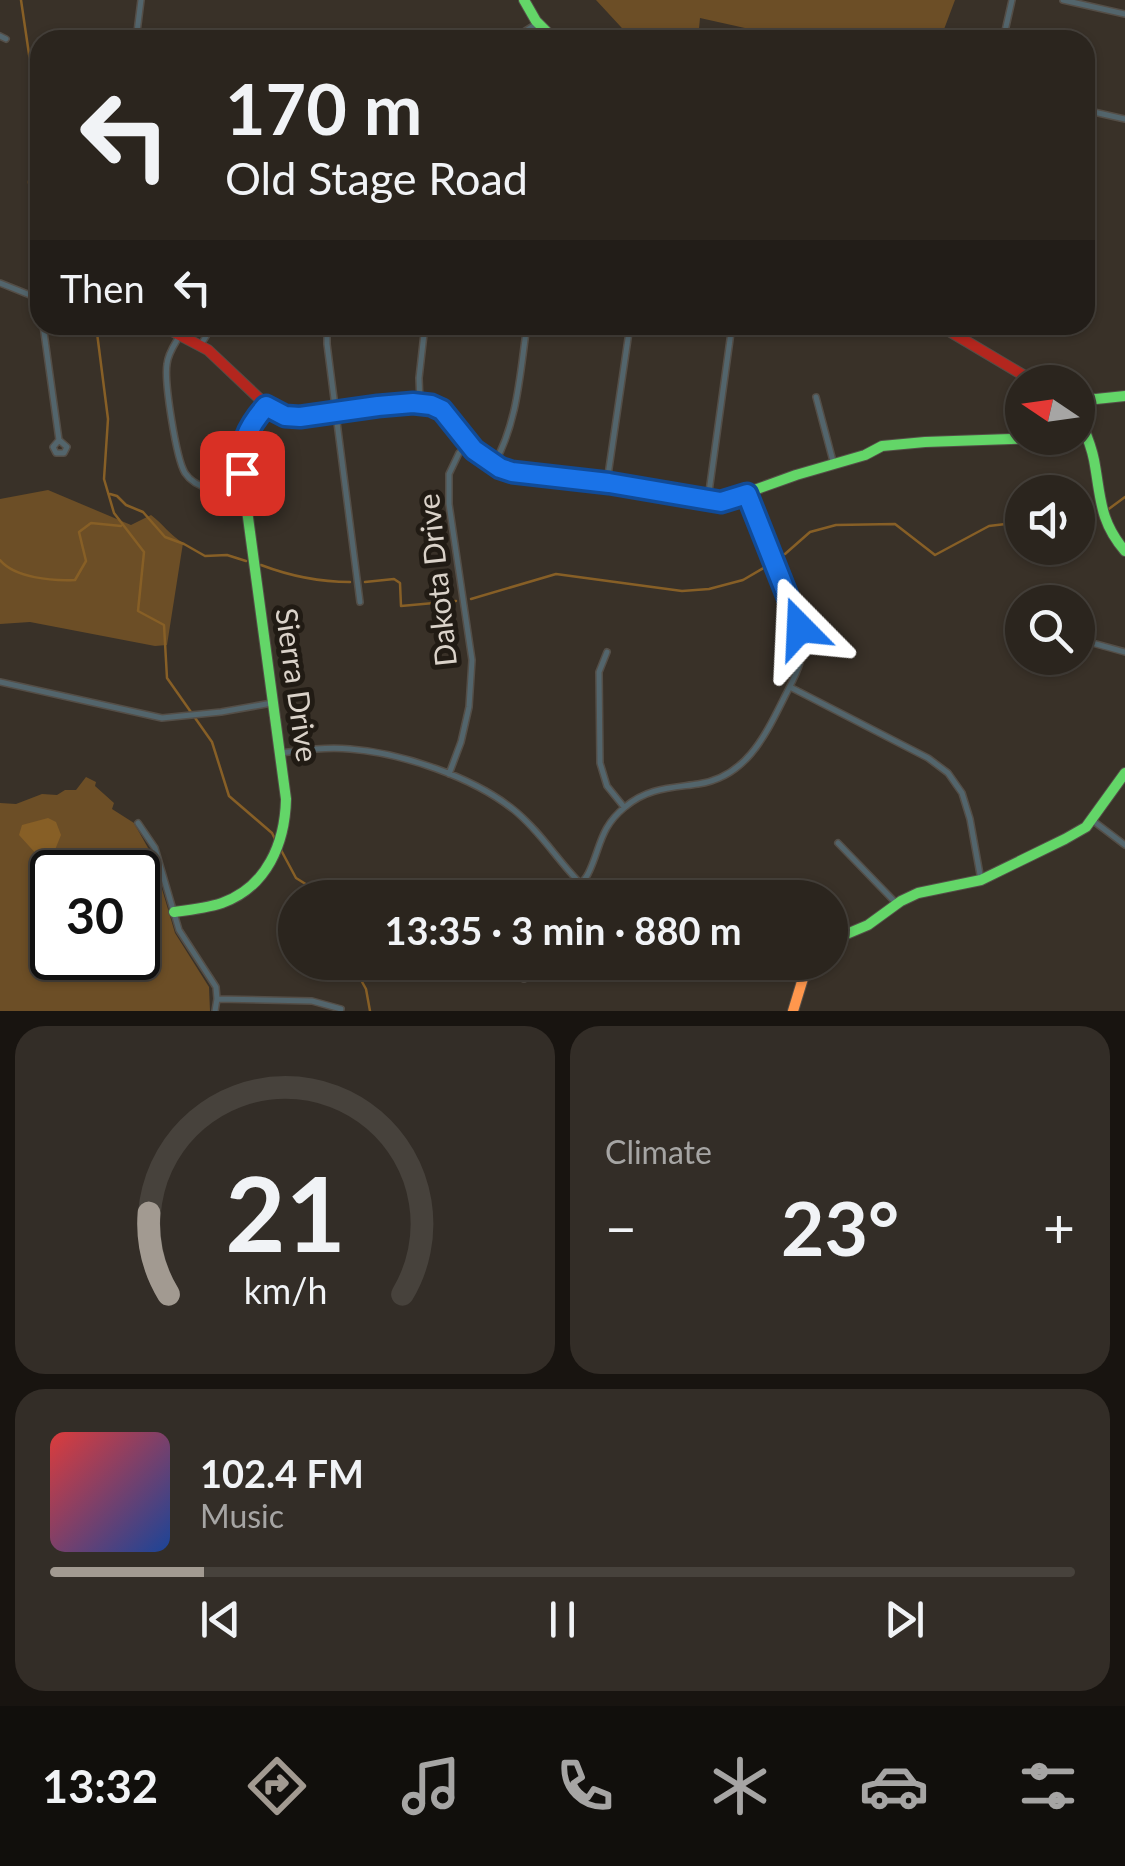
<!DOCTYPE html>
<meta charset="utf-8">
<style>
:root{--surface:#2b251e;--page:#332d27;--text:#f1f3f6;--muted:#a6a5a4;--line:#47423c;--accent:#a29a91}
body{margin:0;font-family:Lato,sans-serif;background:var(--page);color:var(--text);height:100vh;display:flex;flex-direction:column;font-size:38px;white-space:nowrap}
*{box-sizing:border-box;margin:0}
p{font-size:32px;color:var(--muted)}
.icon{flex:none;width:55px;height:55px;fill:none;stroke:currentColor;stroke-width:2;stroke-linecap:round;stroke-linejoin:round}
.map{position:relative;height:1011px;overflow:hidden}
.sheet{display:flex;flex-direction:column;gap:15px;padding:15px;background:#181410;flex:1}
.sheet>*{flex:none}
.banner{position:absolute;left:30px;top:30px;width:1065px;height:305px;border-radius:30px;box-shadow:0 2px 8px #0004,0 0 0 2px var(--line);background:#2b251e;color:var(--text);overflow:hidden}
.needle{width:65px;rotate:283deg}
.tools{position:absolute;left:1005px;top:365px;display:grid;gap:20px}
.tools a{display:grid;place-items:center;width:90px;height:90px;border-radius:50%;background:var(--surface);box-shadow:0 2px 8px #0004,0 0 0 2px var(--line);font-size:50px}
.speed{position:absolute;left:30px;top:850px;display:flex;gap:20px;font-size:50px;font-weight:700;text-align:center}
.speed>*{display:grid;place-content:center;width:130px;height:130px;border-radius:50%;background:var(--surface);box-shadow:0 2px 8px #0004,0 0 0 2px var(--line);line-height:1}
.speed .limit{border:5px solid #111;border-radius:15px;background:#fff;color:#111}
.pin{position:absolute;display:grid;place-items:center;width:85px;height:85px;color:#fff;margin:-42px;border-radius:20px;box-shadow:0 5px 15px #0006}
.me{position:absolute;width:110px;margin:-55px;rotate:339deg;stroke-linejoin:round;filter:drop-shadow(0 0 8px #0008)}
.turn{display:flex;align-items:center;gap:35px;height:210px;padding:0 30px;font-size:45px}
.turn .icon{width:130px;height:130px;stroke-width:2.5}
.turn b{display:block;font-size:70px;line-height:85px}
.then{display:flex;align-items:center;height:95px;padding:0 30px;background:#0003;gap:20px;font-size:38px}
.big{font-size:75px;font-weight:700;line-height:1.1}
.sheet .tile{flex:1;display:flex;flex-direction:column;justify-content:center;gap:15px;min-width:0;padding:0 35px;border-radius:30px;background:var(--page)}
.sheet .dial{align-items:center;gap:0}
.dial svg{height:260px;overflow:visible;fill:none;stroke:var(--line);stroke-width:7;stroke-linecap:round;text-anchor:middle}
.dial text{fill:var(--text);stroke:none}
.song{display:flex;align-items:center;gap:30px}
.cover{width:120px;height:120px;border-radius:15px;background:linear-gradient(135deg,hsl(0 70% 55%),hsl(220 70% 35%))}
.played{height:10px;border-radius:5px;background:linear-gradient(90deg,var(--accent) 15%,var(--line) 15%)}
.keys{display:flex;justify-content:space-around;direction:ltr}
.heat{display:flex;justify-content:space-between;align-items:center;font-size:55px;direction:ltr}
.sheet .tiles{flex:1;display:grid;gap:15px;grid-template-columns:1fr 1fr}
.tile:last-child{grid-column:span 2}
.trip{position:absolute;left:278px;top:880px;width:570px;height:100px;border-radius:50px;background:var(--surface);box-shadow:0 2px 8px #0004,0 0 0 2px var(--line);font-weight:700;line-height:100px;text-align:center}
.menu{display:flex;height:160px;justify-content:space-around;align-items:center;background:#110f0c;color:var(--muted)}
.menu .icon{width:70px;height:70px}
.menu .on{color:var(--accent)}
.menu b{font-size:45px;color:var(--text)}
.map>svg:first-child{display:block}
</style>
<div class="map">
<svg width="1125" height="1011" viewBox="0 0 1125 1011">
<rect width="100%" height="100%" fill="#393128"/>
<path fill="#6c4e26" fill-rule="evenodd" d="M596 0H955L940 40H799L700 18 698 40H633Z
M48 490 131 525 151 515C163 524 170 535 183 543L167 645 155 646 30 622 0 624V499Z
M86 777 96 782 95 786 114 803 112 809 134 823 152 855 175 933 209 987 210 1011H0V803L16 804 42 794 57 795 65 790H76ZM52 872H138V958H52Z"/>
<path fill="#875f26" d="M48 818 56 822 61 835 48 867 52 878V892L41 889 37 873 39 857 19 835 22 825Z"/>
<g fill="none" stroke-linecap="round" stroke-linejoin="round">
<path stroke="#875f26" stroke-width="2.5" d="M21 0 38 115 29 182 36 250 40 252
M96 325 108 419 104 479 114 513 144 552 138 611 164 625 167 678 212 742 229 796 272 833 277 843
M110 494 117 496 126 505 143 512 165 537 184 544 205 556 227 555 246 561
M1106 511 1125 497
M1078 517 1092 516
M785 554 810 532 836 525 895 524 935 555 989 526 1022 522
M0 560C15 578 52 581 75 580L86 561 79 532 91 523 121 526
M261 565C290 576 319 582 350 582
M365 582 394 579 400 583 401 606 456 601
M471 599 556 574 682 591 709 589 743 580 767 566
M281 850 296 878 328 898
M351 962 366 989 370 1011"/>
<g stroke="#544e47" stroke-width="8">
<path id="street" d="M1063 0 1125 14
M0 36 6 39
M136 40 141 0
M511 40 538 23
M1003 40 1012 0
M1085 110 1125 119
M0 283 40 299
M43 325 59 440 67 447 64 453H56L53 447 59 440
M327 325V344L360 602
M180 335C175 344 168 353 167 364 164 381 176 458 185 473 197 491 223 492 243 491
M200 346 213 325
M816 397 834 465
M420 404 419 378 425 325
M494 464C518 422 520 372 527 325
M607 482 630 325
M708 499 732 325
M1078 639 1125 652
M607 652 599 672 600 763 607 786 624 807
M0 682 162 718 221 712 272 703
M790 687 928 758 948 773 962 793 970 819 981 880
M281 753C304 750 326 747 350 749 402 753 473 777 514 810 540 831 558 861 581 884
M449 774 461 742 469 707 472 660 449 504V474L459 453 470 445
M1092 820 1125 845
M138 823 155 848 179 930 216 987 217 999 215 1011
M838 843 897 904
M568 898C575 890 583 883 588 874 601 848 599 828 625 807 647 788 670 788 698 784 747 777 766 734 786 694 798 671 807 655 800 628L747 494
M524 979 525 962
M217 999 312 1001 341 1009"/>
</g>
<g stroke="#544e47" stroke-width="12">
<path id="fast" d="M524 0 536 21 555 40
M1078 398 1096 399 1125 396
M1078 414C1084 429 1091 444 1094 460 1101 497 1099 521 1125 551
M498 466 512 472 609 483 721 502 796 475 865 455 882 446 925 442 1038 438
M174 912C190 910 207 908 222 903 267 887 285 843 286 799L242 473 246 437 266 405
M830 941 868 925 901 901 918 893 981 880 1065 839 1086 827 1125 773"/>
</g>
<g stroke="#544e47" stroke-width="12">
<path id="slow" d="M793 1011 808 962"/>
</g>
<g stroke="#544e47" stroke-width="12">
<path id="jam" d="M167 325 172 331 208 350 263 402 286 415 300 417 413 403 426 405 442 411 474 449 498 466
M939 325 1035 382"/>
</g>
<use href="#street" stroke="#53656c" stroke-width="5"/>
<use href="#fast" stroke="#63d668" stroke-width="10"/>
<use href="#slow" stroke="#ff974d" stroke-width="10"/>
<use href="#jam" stroke="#b3261e" stroke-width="10"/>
</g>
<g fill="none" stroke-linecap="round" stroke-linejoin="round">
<g stroke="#114b97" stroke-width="25">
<path id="route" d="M242 473C241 443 246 429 266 406L285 416 300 417 378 406 413 403 431 405 442 410 474 450 500 468 512 472 609 483 721 502 747 494 800 628"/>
</g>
<use href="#route" stroke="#1a73e8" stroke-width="18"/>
</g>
<g text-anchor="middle" stroke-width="10" stroke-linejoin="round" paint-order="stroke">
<g font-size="30" fill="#dad2c9" stroke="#211b14">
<text transform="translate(438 580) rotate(-96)" y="10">Dakota Drive</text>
<text transform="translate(296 685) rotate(82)" y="10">Sierra Drive</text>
</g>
</g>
</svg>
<div class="tools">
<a><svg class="needle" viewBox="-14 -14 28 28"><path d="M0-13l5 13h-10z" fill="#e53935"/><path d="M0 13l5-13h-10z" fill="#a6a5a4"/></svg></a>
<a><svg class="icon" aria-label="sound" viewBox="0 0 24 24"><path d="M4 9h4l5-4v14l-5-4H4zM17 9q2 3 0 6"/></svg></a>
<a><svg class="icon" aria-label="search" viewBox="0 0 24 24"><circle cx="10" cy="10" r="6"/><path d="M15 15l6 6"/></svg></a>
</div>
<div class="speed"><div class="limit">30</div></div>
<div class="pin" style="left:242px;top:473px;background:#d93025"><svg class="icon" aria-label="arrive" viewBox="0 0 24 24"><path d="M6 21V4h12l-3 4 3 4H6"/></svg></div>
<svg class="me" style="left:800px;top:628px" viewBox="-20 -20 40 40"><path d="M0-17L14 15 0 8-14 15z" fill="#1a73e8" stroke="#fff" stroke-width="4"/></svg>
<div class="trip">13:35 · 3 min · 880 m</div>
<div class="banner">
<div class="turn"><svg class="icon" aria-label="left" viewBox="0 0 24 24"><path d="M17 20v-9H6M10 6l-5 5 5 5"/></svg><div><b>170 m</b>Old Stage Road</div></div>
<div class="then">Then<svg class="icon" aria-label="left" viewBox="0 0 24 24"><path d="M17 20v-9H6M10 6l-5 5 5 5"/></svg></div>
</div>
</div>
<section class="sheet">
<div class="tiles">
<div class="tile dial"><svg viewBox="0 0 100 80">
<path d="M14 69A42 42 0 1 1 86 69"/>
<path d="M14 69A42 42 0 0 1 8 44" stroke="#a29a91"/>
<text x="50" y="56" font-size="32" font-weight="700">21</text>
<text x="50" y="72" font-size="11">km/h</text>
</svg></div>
<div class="tile"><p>Climate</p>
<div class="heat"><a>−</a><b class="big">23°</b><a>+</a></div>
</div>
<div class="tile">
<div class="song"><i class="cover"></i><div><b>102.4 FM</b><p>Music</p></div></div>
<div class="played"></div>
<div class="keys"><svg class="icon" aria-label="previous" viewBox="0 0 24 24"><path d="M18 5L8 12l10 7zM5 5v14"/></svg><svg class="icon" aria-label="pause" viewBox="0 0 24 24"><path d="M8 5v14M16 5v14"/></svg><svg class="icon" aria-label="next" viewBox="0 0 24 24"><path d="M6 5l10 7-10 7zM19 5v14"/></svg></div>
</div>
</div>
</section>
<nav class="menu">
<b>13:32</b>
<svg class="icon on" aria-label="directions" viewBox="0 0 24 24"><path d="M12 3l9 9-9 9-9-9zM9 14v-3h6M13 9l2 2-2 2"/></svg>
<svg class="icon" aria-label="music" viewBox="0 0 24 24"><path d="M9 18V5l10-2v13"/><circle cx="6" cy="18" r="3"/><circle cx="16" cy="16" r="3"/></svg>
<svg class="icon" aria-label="phone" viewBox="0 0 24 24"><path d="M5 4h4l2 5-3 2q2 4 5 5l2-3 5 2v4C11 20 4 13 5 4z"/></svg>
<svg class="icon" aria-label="climate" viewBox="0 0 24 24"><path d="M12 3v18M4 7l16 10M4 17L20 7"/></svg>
<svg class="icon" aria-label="car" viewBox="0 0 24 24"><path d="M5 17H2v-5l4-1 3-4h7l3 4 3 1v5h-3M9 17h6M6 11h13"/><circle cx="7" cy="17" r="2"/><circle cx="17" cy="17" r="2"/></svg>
<svg class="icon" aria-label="filters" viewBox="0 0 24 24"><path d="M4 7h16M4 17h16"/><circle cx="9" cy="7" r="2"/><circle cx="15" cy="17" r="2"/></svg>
</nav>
